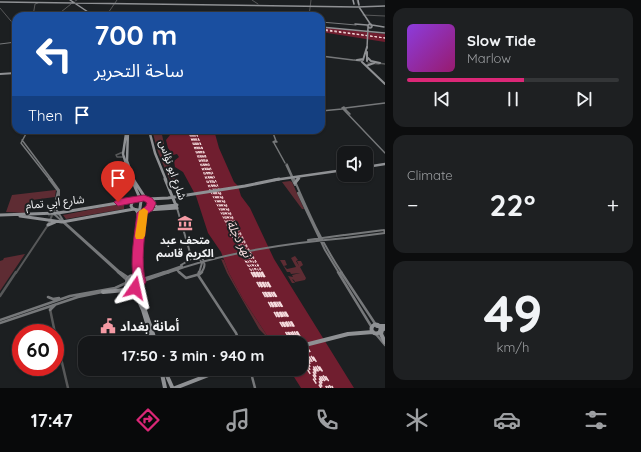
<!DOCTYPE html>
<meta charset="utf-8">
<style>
:root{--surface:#151719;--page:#1e2022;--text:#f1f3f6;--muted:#9d9fa2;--line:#343638;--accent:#db2777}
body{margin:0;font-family:Quicksand,"Noto Sans Arabic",sans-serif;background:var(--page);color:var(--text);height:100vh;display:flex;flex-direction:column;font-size:15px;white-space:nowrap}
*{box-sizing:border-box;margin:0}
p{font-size:13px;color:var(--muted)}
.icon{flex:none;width:22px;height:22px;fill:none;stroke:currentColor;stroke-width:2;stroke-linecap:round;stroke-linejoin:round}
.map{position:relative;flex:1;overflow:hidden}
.details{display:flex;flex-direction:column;gap:8px;padding:8px;background:#0c0d0e;width:256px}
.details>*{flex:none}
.guide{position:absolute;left:12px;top:12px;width:313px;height:122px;border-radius:12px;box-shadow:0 1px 3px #0004,0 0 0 1px var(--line);background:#1a4fa0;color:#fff;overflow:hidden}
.controls{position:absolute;left:337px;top:146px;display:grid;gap:8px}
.controls a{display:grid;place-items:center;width:36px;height:36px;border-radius:8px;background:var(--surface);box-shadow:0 1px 3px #0004,0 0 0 1px var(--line);font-size:20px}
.speed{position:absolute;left:12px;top:324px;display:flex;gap:8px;font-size:20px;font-weight:700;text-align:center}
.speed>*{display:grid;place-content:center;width:52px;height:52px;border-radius:50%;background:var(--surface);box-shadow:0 1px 3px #0004,0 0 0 1px var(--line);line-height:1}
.speed .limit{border:6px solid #d22;background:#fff;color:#111}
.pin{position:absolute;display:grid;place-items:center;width:34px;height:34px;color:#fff;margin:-41px -17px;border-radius:50% 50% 50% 0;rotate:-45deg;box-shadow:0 0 4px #0007}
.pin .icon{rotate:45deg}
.me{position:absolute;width:44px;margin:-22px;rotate:11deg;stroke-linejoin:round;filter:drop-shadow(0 0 3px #0008)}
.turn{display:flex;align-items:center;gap:14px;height:84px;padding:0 16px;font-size:18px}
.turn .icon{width:52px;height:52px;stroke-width:2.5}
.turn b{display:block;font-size:28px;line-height:34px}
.then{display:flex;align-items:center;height:38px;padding:0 16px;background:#0003;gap:8px;font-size:15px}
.big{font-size:30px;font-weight:700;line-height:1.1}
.details .card{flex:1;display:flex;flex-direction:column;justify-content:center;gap:6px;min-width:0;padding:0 14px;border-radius:12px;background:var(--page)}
.details .dial{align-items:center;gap:0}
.dial b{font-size:52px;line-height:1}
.song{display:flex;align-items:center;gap:12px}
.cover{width:48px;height:48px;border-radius:6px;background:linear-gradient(135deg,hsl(270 70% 55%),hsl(320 70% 35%))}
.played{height:4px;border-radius:2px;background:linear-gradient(90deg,var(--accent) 55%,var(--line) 55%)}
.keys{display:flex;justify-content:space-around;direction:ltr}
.heat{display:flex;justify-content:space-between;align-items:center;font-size:22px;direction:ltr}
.trip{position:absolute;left:78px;top:336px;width:230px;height:40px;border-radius:12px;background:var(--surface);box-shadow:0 1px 3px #0004,0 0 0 1px var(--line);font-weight:700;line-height:40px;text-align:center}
.tab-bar{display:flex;height:64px;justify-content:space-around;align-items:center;background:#08090a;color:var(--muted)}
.tab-bar .icon{width:28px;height:28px}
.tab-bar .current{color:var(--accent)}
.tab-bar b{font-size:18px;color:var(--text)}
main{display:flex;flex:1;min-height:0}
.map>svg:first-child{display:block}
</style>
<main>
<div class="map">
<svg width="385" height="388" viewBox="0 0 385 388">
<rect width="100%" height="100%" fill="#1c1f21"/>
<path fill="#5e2c33" d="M152 130H161L167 158 176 180 170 181 158 152Z
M290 181 292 182 304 209H302L282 182Z
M55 190H56L55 197 32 200 26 213 6 212 12 195Z
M124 203V209L66 219 63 215Z
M25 254 0 291V261L3 260 4 258Z
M295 256 298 260 296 261 299 266 297 261H301L303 265 300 267 306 278 305 280 295 282 294 280 292 279 295 283H292L288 276 293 277 292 275 300 273 291 274 290 272H287L280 260H285L287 265 284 266 287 269 296 267 291 258Z
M221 259 224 260 229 273 243 299 272 343H269L265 335 259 329 227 273Z"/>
<path fill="#701e2f" d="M321 27 385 34V42L321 32Z
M169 130H214L219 148 234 182 238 186 241 196 250 208 274 259 354 388H301L289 369H301V343H272L243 299 229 273 221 252 208 233 196 196 183 172 175 167 174 161 179 157 177 154 173 155 168 148 166 140 170 135Z"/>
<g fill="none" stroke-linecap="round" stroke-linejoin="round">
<path stroke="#f5dbdd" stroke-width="1" stroke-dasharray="2.5 2" stroke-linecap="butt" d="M321 29 385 38
M321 30 385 38
M188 130 210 190
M189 130 211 189
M190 130 213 189
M191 130 214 190
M192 130 215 189
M193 130 216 189
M195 130 219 189
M195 130 215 184 247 248 262 273
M211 192 239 250 252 273
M213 192 240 250 253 273
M214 192 241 249 255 273
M215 192 243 249 257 273
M216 192 244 249 258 273
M218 192 246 250
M220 192 248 248 263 273
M248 253 260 273"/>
<path stroke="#f5dbdd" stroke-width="1.5" stroke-dasharray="6 5.5" stroke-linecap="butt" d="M251 272 292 343
M253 272 294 343
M254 272 295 343
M256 272 297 343
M257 272 299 343
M259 272 301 343
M261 272 303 343
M262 272 304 343
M305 346 331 388
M301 347 327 388
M303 347 329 388
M307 347 333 388
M301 349 325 388
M301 352 323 388
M301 355 321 388
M301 359 319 388"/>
<path stroke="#3c3f41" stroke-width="3" stroke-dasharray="3 1.5" stroke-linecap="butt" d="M48 215 60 214"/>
<path stroke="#575859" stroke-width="1" d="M252 0 258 4
M357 0 358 4
M75 1 77 0
M0 8 16 27
M363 15 385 16
M33 16 35 4 38 3
M56 16 71 4
M106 16 117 0
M309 16 311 0"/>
<path stroke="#575859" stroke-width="1.5" d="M368 63 379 64
M378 63 385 64
M123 152 116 155 117 157H123"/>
<path stroke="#575859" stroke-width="2" d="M16 273 48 225 53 213"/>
<path stroke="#575859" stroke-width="2.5" d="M0 296 16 272
M50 309 55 333
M55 333 68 388"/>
<path stroke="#76787a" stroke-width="1" d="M220 16H277
M321 22 356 25
M367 26H372
M0 44 16 42"/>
<path stroke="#76787a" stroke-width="1.5" d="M321 56 353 60
M354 60 362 61
M344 107 346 109 342 108Z
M345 108 385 103
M343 109 385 153
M345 109 350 114
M321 111 342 109
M28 130 21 143 50 180
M272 130 276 141
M22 140 52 180
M275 141 277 142H273Z
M274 143 285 163
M287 164 294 180
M286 165 293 180"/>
<path stroke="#76787a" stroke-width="2" d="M49 179 58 191 53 213 119 273
M51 179 59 190V197
M292 179 295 185
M294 179C308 212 322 243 342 273
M298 193 325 250 339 273
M58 202 56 209 64 222 121 273
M177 208 191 256 200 260 202 263 199 273
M345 235 384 230
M346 238 385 233 384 230
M308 240 344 235
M196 257 202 258C206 263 205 268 201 273
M181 265 193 258
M177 270 180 273
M162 273 182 266
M167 273C222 253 288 243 346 238"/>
<path stroke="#76787a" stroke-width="2.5" d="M118 272 127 280
M120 272 129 278
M179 272 186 278 200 274
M199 272 198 275 236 333 240 343
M338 272 371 326
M341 272 376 325
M201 273 202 272
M140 280 165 272
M140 282 169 272
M48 297 53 299 59 298
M50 310 55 305
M0 320 70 296 115 288 126 283
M0 323 78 297 102 292
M375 333 385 345
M250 369 255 388"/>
<path stroke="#8f9194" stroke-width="1.5" d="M70 0 94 16
M0 2 357 7 385 6
M359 7 371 25
M368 26a2 2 0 1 1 4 0a2 2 0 1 1-4 0Z
M355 24 367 25
M372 25 384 27
M321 27 385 33
M367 48 368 27"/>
<path stroke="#8f9194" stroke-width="2" d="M367 52V61
M367 57 371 61 380 63
M357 60 363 59
M363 60 367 47
M362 62 385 84
M366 66 374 63
M0 74 16 73"/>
<path stroke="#8f9194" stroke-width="2.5" d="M128 130 127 161 134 180
M149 130 155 153 166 180
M126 134 123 154 126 164
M366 167 385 164
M274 180 344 170
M297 180 299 178"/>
<path stroke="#8f9194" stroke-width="3" d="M133 179 146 199
M165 179 177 208
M132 180 139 196 138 199
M295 183 298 179
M245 186 279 179
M139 198 149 200 152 203 151 207 143 211 133 209 131 206 132 202Z
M148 199 168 198 245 186
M154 202V205L157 207 177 205
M140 208 141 201
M136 210 138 213V237
M147 210 177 208
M0 215 58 213 136 200
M20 216 62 222 134 209
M48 225 55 222
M134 273 137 249
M139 273 142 213 145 210"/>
<path stroke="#8f9194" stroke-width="4" d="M139 272V279
M127 282a6 6 0 1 1 12 0a6 6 0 1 1-12 0Z
M134 277 135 272
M137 287 156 343
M133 288 143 310 153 343
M103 292 126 290 135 293
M371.5 329a4.5 4.5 0 1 1 9 0a4.5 4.5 0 1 1-9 0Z
M377 326H385
M385 328 382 330 381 334 385 342
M301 346 348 334 373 332
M161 369 165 388
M164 369 172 387
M175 388 224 369"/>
<path stroke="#9a9ca0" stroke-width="1.5" d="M353 0 354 4
M358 0 359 5"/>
</g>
<path fill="#db2777" stroke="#8e194d" d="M144 195 152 198 156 203 153 210 147 214C145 234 140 263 146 282 142 288 138 293 131 291L129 288 134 281C129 262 135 232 137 213L146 206 147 203 144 201 118 206 114 202 118 199Z"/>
<path fill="#f59e0b" d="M144 208 148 211 145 236 143 239H136L135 236 139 211Z"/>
<defs>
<g id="museum-bare" transform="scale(1.2)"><path d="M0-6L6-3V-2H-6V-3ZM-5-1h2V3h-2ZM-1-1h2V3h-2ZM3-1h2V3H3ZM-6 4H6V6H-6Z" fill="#f49aa4" stroke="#1c1f21" stroke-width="2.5" paint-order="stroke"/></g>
<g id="civic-bare" transform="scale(1.2)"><path d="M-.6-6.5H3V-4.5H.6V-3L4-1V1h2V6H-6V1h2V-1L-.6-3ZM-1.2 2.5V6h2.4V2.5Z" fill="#f49aa4" stroke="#1c1f21" stroke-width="2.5" paint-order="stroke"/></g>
</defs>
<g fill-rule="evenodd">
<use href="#museum-bare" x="185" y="223"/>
<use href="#civic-bare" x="108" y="326"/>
</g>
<g text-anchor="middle" stroke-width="4" stroke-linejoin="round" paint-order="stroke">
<g font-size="11" fill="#f1f2f4" stroke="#1c1f21">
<text transform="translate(173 170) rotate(71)" y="4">شارع ابو نؤاس</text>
<text transform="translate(55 202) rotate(-6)" y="4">شارع ابي تمام</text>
</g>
<g font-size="11" font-weight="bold" fill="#f1f2f4" stroke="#1c1f21">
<text x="185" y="244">متحف عبد<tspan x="185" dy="13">الكريم قاسم</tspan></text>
</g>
<g font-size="12" font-style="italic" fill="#f5dbdd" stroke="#1c1f21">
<text transform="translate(239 239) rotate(63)" y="4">نهر دجلة</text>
</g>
<g font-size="13" font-weight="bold" fill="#f1f2f4" stroke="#1c1f21" text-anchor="start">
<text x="120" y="331">أمانة بغداد</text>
</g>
</g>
</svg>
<div class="controls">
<a><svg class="icon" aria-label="sound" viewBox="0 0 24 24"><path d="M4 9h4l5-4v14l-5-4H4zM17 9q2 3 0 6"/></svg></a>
</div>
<div class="speed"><div class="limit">60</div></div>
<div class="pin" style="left:118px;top:202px;background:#d93025"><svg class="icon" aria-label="arrive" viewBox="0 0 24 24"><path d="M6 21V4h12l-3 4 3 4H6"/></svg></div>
<svg class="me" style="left:135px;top:288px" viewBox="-20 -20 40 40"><path d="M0-17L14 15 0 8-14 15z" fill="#db2777" stroke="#fff" stroke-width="4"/></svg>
<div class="trip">17:50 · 3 min · 940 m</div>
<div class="guide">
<div class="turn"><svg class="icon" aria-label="left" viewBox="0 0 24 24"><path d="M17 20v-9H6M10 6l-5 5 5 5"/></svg><div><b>700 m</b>ساحة التحرير</div></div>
<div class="then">Then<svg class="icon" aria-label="arrive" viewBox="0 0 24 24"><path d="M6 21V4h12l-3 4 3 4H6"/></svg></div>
</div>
</div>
<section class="details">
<div class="card">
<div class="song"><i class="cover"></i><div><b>Slow Tide</b><p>Marlow</p></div></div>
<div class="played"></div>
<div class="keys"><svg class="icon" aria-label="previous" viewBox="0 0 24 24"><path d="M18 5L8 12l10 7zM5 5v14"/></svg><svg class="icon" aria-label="pause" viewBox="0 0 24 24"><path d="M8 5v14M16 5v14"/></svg><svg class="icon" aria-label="next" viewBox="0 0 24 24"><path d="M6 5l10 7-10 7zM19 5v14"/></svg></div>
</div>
<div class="card"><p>Climate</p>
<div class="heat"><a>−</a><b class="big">22°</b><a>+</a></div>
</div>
<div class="card dial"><b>49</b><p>km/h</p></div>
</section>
</main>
<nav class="tab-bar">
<b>17:47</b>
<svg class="icon current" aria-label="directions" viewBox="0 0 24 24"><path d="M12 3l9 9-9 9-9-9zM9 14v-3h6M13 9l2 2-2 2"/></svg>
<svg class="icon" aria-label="music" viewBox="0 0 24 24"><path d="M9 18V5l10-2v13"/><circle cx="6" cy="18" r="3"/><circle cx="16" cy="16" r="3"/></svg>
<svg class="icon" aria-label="phone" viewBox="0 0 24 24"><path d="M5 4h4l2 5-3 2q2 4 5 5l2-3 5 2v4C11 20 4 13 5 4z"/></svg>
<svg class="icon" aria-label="climate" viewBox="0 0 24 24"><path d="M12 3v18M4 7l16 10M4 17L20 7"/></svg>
<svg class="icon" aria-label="car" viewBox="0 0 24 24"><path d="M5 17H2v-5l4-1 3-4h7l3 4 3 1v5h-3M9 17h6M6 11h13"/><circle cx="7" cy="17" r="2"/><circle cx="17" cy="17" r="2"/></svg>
<svg class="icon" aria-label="filters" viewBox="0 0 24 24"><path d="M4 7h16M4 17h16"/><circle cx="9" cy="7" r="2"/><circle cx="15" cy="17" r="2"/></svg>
</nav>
